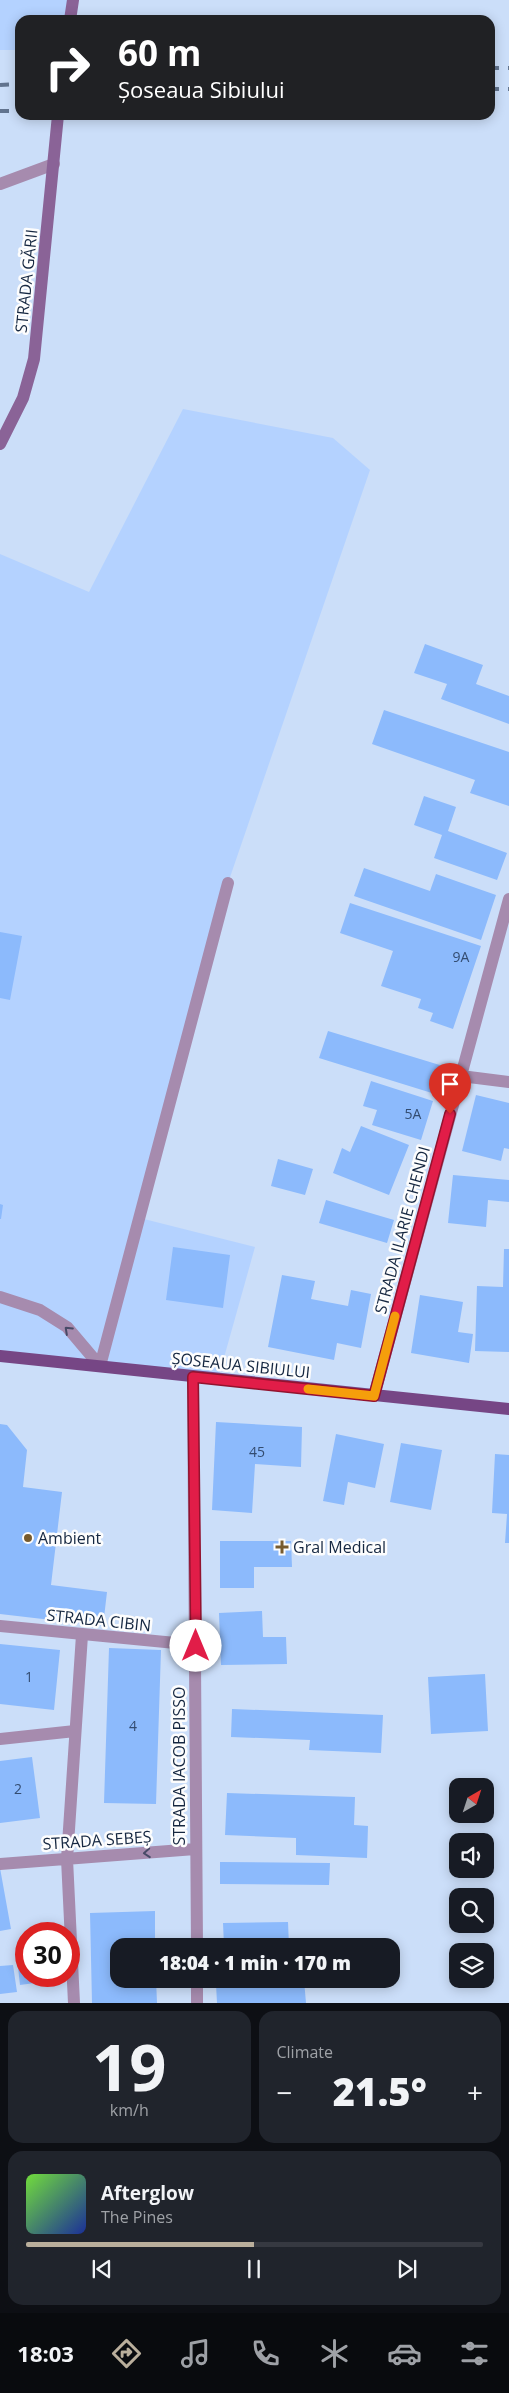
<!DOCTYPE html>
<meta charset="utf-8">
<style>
:root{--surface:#171b24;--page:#20242c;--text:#f1f3f6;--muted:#9ea1a6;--line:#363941;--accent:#baaf9c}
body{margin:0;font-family:"Open Sans",sans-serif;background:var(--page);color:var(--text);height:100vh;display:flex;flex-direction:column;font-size:19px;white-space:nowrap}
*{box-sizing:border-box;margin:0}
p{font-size:16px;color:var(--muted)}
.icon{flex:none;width:28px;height:28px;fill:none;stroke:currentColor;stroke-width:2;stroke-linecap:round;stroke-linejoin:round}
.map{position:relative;height:2003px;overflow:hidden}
.drawer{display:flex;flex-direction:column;gap:8px;padding:8px;background:#0d0f14;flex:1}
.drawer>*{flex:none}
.hud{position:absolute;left:15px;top:15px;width:480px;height:105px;border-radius:15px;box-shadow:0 2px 12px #0003;background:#202124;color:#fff;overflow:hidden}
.needle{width:32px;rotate:39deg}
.fabs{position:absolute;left:449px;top:1778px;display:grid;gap:10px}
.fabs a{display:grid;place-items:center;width:45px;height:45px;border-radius:10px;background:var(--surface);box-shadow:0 2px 12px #0003;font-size:25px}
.speed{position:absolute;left:15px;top:1922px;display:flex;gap:10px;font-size:25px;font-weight:700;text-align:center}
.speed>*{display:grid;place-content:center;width:65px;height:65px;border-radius:50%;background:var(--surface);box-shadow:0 2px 12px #0003;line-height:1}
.speed .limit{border:8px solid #d22;background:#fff;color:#111}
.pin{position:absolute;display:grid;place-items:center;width:42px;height:42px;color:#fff;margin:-51px -21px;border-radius:50% 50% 50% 0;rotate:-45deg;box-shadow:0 0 5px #0007}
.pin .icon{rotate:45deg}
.me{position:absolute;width:55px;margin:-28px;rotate:0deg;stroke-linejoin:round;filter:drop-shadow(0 0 4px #0008)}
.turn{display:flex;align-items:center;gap:18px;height:105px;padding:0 20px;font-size:22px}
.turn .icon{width:65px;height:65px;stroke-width:2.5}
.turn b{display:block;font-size:35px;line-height:42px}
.big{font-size:38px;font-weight:800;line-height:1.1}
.drawer .card{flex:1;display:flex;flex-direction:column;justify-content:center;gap:8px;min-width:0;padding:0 18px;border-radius:15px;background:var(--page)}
.drawer .dial{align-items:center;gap:0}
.dial b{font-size:65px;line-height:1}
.song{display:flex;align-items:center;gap:15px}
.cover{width:60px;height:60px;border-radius:8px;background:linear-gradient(135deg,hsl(100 70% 55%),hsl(230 70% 35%))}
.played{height:5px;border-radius:2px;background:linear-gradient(90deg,var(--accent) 50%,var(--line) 50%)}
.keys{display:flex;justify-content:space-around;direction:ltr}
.heat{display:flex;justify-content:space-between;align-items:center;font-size:28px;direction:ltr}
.drawer .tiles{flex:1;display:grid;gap:8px;grid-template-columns:1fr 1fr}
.card:last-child{grid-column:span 2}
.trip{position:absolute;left:110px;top:1938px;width:290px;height:50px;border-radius:15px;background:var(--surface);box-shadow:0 2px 12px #0003;font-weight:800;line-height:50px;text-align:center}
.menu{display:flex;height:80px;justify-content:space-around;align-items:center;background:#090b0e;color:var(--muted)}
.menu .icon{width:35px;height:35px}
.menu .active{color:var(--accent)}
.menu b{font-size:22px;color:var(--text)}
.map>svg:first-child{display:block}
</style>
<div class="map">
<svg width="509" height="2003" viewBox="0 0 509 2003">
<rect width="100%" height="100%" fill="#cbdef9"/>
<path fill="#b4d2ff" d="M0 0H73L70 20H20V50H0Z
M183 409 333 438 370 470 228 883 140 1218 255 1247 218 1379 0 1356V554L89 592Z"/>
<path fill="#8cbafc" d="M425 644 483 665 476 684 509 696V724L441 699 447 684 414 673Z
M384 710 509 752V806L470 793 475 780 372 744Z
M424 796 456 807 448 831 507 853 497 880 434 858 442 835 414 825Z
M364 868 430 891 436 874 496 895 481 940 354 896Z
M350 903 481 946 453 1029 430 1021 433 1013 418 1008 421 999 381 986 393 951 340 933Z
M0 932 22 936 10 1000 0 998Z
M328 1031 443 1066 435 1094 319 1058Z
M371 1081 433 1101 421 1140 372 1125 377 1110 363 1106Z
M476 1095 509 1103V1149L504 1148 501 1161 462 1151Z
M361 1126 409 1145 389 1195 333 1173 342 1148 350 1152Z
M278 1159 313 1169 305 1195 271 1186Z
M453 1175 509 1180V1202L488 1200 486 1227 448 1223Z
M326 1200 394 1220 387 1243 319 1223Z
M0 1204 3 1205 1 1219H0Z
M173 1247 230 1255 223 1308 166 1300Z
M504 1249H509V1352L475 1351 477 1286 503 1287Z
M282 1275 315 1281 311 1299 348 1306 351 1290 371 1294 361 1348 337 1343 334 1360 268 1347Z
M420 1295 463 1302 458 1332 473 1334 469 1363 411 1353Z
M216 1422 302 1427 301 1467 255 1464 252 1513 212 1510Z
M0 1424 7 1425 27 1450 23 1487 62 1492 51 1585 107 1592 103 1626 0 1614Z
M336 1434 384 1444 375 1488 348 1482 344 1505 323 1501Z
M401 1443 442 1450 431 1510 390 1502Z
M495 1454 509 1455V1543H505L507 1514 492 1513Z
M220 1541H291L292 1567H254V1588H220Z
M262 1611 263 1637H286L287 1664 221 1665 219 1613Z
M0 1644 60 1650 54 1710 0 1704Z
M109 1648 161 1650 156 1804 104 1803Z
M485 1674 488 1731 431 1734 428 1677Z
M232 1709 383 1715 381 1753 309 1750 310 1740 231 1737Z
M32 1757 40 1818 0 1823V1761Z
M227 1793 355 1797 354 1825 368 1826 367 1858 296 1855V1838L225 1835Z
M220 1862 330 1863 329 1885 220 1884Z
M0 1868 11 1929 0 1931Z
M155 1911V1946H119V1979H156L157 2003H92L90 1913Z
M288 1922 289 1946H224L223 1923Z
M26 1948V1976H42V1982L20 1985 16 1949Z
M13 1965 17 1992 0 1994V1966Z
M304 1980 306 2003H217L216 1984Z"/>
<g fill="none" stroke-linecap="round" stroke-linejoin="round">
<path stroke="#a68bae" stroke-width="12" d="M0 1297 40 1310 67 1327 100 1366
M100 1366 228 883
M0 1739 75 1731
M67 1859 82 1635"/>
<path stroke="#a68bae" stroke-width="12" d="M0 184 54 164
M461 1076 509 1082
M193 1377 197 1946
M374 1396 509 899
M0 1626 196 1645
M67 1859 74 2003
M0 1864 195 1849
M197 1979V2003"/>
<path stroke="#8a6397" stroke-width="12" d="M70 20 73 0
M0 444 23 398 34 359 58 115"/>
<path stroke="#764685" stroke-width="12" d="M0 1356 509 1409"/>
<path stroke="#62748f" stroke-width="4" stroke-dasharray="9 9" stroke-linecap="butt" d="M490 68H509
M0 85 20 84
M490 89H509
M0 111H20"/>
</g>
<defs><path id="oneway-chevron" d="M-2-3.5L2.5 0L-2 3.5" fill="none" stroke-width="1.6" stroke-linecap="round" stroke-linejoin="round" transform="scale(1.25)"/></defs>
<g stroke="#484a67">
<use href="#oneway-chevron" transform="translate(68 1330) rotate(-137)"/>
<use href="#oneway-chevron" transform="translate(147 1853) rotate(176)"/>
</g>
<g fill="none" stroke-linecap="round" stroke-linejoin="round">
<g stroke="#92132f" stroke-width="12">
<path id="route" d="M196 1646 193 1377 374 1396 450 1114"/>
</g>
<use href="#route" stroke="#e11d48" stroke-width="9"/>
<path stroke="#f59e0b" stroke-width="9" d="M308 1389 374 1396 395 1316"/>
</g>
<g fill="#775b2e" stroke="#fdfdfd" stroke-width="2">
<circle cx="28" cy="1538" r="5"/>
<path d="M279.5 1539.5h5v5h5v5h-5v5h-5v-5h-5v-5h5z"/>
</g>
<g text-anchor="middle" stroke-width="5" stroke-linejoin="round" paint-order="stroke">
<g font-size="14" fill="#334c70">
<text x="461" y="962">9A</text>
<text x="413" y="1119">5A</text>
<text x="257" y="1457">45</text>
<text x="29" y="1682">1</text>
<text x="133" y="1731">4</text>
<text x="18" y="1794">2</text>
</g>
<g font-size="16" fill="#152741" stroke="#fdfdfd">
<text transform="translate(26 281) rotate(-84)" y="6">STRADA GĂRII</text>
<text transform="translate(402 1230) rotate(-75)" y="6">STRADA ILARIE CHENDI</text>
<text transform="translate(241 1365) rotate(6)" y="6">ȘOSEAUA SIBIULUI</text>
<text transform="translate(99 1620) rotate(6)" y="6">STRADA CIBIN</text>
<text transform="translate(179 1766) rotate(-90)" y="6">STRADA IACOB PISSO</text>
<text transform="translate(97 1840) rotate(-4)" y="6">STRADA SEBEȘ</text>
</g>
<g font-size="16" fill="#152741" stroke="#fdfdfd" text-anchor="start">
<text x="38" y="1544">Ambient</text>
<text x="293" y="1553">Gral Medical</text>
</g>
</g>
</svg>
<div class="fabs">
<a><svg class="needle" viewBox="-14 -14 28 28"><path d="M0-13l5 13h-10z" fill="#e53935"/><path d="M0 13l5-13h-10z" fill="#9ea1a6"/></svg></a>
<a><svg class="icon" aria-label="sound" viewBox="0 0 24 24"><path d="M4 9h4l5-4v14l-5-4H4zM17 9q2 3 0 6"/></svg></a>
<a><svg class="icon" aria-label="search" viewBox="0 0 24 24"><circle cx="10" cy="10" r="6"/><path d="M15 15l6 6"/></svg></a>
<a><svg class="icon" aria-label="layers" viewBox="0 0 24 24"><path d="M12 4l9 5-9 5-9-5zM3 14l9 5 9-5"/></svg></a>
</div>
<div class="speed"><div class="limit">30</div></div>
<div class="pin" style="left:450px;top:1114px;background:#d93025"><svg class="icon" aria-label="arrive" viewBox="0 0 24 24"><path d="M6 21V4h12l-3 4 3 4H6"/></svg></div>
<svg class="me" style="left:196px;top:1646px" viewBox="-20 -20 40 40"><circle r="19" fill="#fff"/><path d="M0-13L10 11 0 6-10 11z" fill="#e11d48"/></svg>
<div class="trip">18:04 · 1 min · 170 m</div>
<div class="hud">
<div class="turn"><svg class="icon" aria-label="right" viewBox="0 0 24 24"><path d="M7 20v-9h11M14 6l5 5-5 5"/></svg><div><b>60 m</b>Șoseaua Sibiului</div></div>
</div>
</div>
<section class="drawer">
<div class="tiles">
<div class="card dial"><b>19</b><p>km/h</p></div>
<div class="card"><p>Climate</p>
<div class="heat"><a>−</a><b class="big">21.5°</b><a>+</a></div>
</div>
<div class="card">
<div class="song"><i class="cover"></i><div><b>Afterglow</b><p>The Pines</p></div></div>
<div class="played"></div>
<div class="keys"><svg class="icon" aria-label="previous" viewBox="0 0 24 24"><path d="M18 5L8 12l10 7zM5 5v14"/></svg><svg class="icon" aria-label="pause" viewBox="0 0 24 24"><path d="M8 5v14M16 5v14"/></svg><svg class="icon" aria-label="next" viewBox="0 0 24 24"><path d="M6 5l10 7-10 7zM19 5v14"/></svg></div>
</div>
</div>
</section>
<nav class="menu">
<b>18:03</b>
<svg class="icon active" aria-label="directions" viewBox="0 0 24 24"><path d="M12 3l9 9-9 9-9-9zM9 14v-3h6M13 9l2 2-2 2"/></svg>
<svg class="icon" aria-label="music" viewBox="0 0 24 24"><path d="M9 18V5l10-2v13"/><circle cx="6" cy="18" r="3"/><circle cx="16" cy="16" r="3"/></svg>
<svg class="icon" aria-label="phone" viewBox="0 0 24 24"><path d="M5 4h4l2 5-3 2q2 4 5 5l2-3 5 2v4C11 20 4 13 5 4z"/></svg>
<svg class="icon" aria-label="climate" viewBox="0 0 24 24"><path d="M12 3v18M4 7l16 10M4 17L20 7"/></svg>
<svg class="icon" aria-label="car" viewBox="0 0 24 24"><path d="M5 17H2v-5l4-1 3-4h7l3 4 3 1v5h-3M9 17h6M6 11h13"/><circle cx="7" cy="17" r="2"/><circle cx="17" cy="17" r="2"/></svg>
<svg class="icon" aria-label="filters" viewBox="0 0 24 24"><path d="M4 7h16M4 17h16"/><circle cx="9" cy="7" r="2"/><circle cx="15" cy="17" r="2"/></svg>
</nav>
